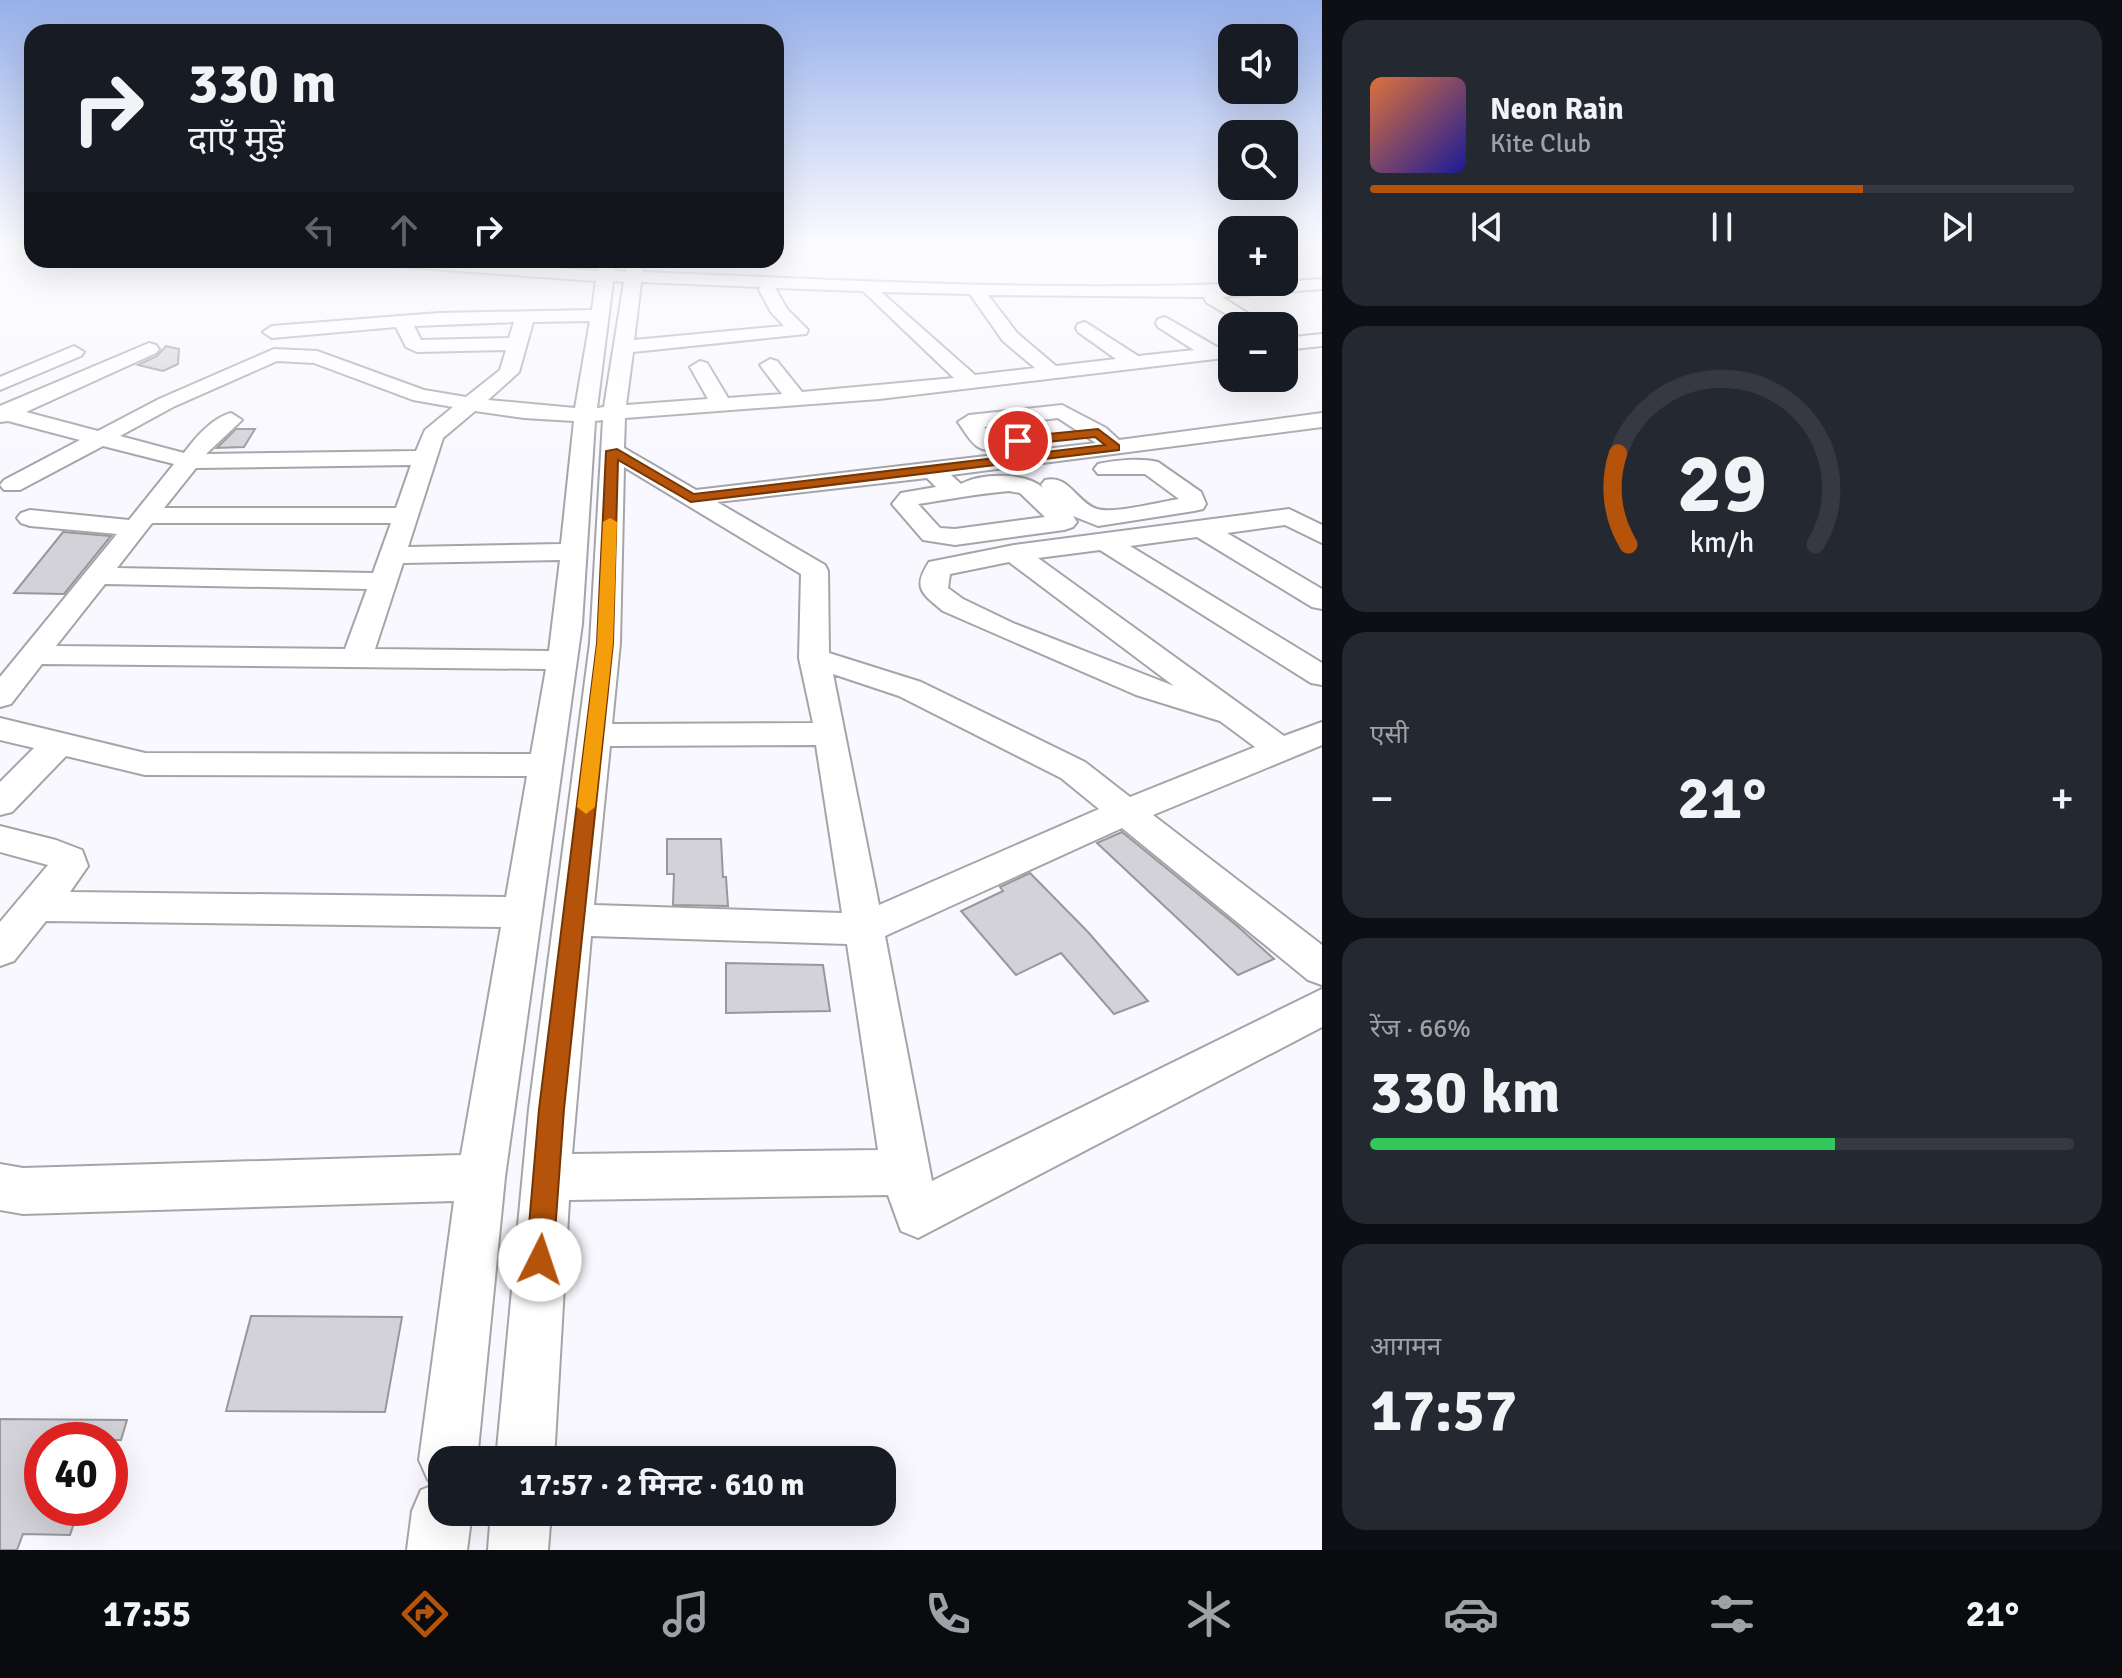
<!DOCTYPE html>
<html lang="hi">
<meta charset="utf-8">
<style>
:root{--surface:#171b24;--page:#242831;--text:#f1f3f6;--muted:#9ea1a6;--line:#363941;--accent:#b45309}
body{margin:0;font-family:Signika,"Noto Sans Devanagari",sans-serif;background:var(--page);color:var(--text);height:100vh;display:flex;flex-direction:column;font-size:30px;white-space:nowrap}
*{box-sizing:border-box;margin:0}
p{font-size:26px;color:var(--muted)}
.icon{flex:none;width:44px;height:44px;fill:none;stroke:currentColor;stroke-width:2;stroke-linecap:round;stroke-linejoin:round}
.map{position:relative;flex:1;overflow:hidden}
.side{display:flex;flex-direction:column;gap:20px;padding:20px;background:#0d0f14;width:800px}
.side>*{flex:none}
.hud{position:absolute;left:24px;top:24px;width:760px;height:244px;border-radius:24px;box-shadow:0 8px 32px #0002;background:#171b24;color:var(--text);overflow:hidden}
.fabs{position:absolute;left:1218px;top:24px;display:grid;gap:16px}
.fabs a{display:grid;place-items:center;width:80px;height:80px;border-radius:16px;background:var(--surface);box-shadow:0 8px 32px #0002;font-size:40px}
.speed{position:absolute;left:24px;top:1422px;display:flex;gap:16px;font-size:40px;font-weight:700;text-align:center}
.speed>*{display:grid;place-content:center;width:104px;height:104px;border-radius:50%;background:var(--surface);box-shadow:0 8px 32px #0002;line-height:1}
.speed .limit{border:12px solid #d22;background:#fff;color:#111}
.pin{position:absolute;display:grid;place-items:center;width:68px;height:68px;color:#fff;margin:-34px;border:4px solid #fff;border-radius:50%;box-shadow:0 2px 8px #0007}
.me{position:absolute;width:88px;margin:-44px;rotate:4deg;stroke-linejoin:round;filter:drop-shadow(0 0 6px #0008)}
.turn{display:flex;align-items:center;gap:28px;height:168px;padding:0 32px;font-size:36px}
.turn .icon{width:104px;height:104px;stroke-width:2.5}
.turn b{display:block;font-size:56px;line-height:68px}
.lanes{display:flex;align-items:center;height:76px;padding:0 32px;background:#0003;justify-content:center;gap:40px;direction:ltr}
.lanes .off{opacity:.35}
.big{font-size:60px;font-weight:700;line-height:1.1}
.side .widget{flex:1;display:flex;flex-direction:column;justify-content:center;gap:12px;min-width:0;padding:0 28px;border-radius:24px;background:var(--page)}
.side .dial{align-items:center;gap:0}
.dial svg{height:208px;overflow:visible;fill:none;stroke:var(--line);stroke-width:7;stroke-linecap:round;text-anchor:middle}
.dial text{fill:var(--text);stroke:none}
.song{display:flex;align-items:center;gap:24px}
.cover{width:96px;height:96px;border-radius:12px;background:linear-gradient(135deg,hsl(20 70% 55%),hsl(240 70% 35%))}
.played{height:8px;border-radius:4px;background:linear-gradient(90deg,var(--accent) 70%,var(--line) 70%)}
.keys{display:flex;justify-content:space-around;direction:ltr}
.heat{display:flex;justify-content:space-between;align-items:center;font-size:44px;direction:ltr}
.charge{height:12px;border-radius:6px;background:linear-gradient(90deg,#34c759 66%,var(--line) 0)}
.trip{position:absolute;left:428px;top:1446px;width:468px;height:80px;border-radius:24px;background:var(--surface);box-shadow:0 8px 32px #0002;font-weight:700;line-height:80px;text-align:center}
.dock{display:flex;height:128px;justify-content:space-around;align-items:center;background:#090b0e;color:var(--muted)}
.dock .icon{width:56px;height:56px}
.dock .current{color:var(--accent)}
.dock b{font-size:36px;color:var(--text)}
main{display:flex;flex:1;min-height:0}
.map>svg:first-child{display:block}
</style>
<main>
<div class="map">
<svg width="1322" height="1550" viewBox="0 0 1322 1550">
<rect width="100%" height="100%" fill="#f9f8fe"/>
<path fill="#d3d2d8" stroke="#98979c" stroke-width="2" d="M166 346 179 349 178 364 163 371 138 365 157 356Z
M236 429H255L244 447 217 448Z
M63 532 111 536 64 594 14 593Z
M1122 832 1236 925 1274 959 1238 975 1097 843Z
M667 839H721L723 877H726L728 906 673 905 674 874H667Z
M1030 873 1088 932 1148 1001 1114 1014 1061 953 1016 975 961 911 1003 891 1000 887Z
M726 963 823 965 830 1011 726 1013Z
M251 1316 402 1317 385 1412 226 1411Z
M0 1419 127 1420 121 1440H42V1508H79L70 1535 23 1534 17 1550H0Z"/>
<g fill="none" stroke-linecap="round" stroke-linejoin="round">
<g stroke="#a5a4a9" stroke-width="4">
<path id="minor" d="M370 260H448L598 271 600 260H616L615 271 626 272 628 260H644L643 272C869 281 1097 295 1322 279V289L1222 297 1268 326H1246L1206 302 1204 297 988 295 1017 333 1056 366 1116 359 1078 332 1076 328 1078 324 1085 322 1138 356 1194 350 1158 327 1156 323 1158 319 1165 317 1217 347 1232 345V357L879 399 625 418 624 448 696 490 1096 443 1058 418 984 427 992 436 1027 433 1038 440C1032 448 989 453 980 448 971 444 964 430 958 422L969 415 1062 405 1106 428 1119 440 1322 413V427L951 475 961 484C981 473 1026 472 1043 488L1041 485 1045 480C1069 474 1076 502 1097 509 1114 514 1159 502 1179 499L1145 474H1098L1094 469 1098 464C1115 460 1141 458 1158 462L1201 492 1206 504 1203 509 1194 511 1098 526 1073 516 1077 522 1073 527 1064 530 955 545 923 540 892 504 901 493 936 487 927 478 717 502 825 565 828 571 829 653 921 682 1085 762 1130 797 1255 747 1220 721 1136 695 943 611C922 594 912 588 929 562L1014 545 1289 509 1322 525V543L1285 525 1227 533 1322 589V609L1312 607 1197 537 1130 546 1322 663V685L1311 683 1100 550 1038 558 1284 736 1322 722V745L1153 815 1322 945V985L1308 980 1122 828 885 936 932 1181 1322 989V1027L918 1238 901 1231 888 1195 569 1200 554 1460H496L529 1109 590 643 603 420 595 421 582 624 505 1177 477 1460H442V1512H472L467 1550H407L412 1511 421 1490 436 1484 428 1480 419 1460 454 1201 23 1214 0 1210V1164L23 1168 461 1155 501 927 46 921 14 961 0 966V922L48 865 0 852V826L56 840 82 850 88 866 70 892 506 897 527 776 145 775 66 756 12 812 0 815V782L34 748 0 740V718L145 753 531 754 546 669 42 664 11 704 0 707V677L117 534 30 526 21 523 17 518 21 513 30 510 129 520 174 464 103 446 20 490H4L0 485 4 480 80 440 8 421 0 422V406L149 343 156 345 159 349 156 353 26 412 98 431 159 399 274 349 317 351 424 390 466 397 500 370 506 350 417 352 406 347 396 327 272 338 263 332 272 326 439 313 592 310 596 281 378 265ZM613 281 624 282 604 407 597 408ZM641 282 761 287 759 290 771 312 784 326 634 340ZM775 288 863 291 954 378 802 392 777 361 770 359 760 365 782 394 728 398 707 363 700 361 690 367 708 399 626 405 633 352 806 334 808 330 787 309ZM881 292 970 294 1003 341 1035 368 975 375ZM590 321 575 408 488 400 519 372 533 322ZM514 322 509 338 421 340 414 326ZM277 361 314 363 413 400 453 407 425 430 416 451 206 454 242 420 231 413C212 418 195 438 184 453L120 436 173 407ZM475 411 524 418 574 421 561 544 408 547 443 438ZM411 465 396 508H164L196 468ZM624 467 801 574 799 658 813 723 612 724 620 643ZM1009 491 1020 493 1045 517 955 529 940 528 918 504C950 499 977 494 1009 491ZM152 523H391L373 573 117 568ZM560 560 549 651 375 649 403 563ZM1009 562 1174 686 1013 623 963 599 948 588 950 574ZM105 584 367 589 345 649 56 646ZM833 674 899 696 1061 778 1099 809 879 905ZM816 745 842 913 594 905 610 746ZM591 936 847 944 878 1150 572 1154Z
M1322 334V346L1284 350V338Z
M74 346 84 352 81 356 0 390V377Z
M491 1512H551L548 1550H488Z"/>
</g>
<use href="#minor" fill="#fff" fill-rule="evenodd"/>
</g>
<linearGradient id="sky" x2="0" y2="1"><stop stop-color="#97b0ea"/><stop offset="0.53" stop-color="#fcfcff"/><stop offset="1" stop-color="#fcfcff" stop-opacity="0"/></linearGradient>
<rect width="1322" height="460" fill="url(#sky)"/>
<path fill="#b45309" stroke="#753606" stroke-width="2" d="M1098 429 1119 445V450L691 502 618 460 613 643 564 1109 553 1260 549 1270 540 1274 530 1270 526 1260 539 1109 597 643 606 451 617 449 694 494 1105 445 1095 437 1018 445 1012 441 1018 437Z"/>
<path fill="#f59e0b" d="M610 518 617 522 613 643 595 807 586 814 577 807 597 643 603 522Z"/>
</svg>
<div class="fabs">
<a><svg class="icon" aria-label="sound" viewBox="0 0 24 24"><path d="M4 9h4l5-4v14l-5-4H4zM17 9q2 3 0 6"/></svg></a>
<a><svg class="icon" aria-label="search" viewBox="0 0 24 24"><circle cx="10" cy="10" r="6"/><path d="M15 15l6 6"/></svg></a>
<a>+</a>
<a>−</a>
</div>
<div class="speed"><div class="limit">40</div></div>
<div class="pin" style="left:1018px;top:441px;background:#d93025"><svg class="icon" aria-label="arrive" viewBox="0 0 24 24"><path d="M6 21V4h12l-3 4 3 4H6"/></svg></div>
<svg class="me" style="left:540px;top:1260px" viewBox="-20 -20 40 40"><circle r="19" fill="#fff"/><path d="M0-13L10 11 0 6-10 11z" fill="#b45309"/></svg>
<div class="trip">17:57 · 2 मिनट · 610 m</div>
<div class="hud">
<div class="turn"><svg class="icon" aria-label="right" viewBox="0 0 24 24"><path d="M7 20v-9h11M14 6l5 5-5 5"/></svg><div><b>330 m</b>दाएँ मुड़ें</div></div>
<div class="lanes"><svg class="icon off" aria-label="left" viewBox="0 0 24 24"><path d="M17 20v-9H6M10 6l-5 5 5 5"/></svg><svg class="icon off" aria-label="ahead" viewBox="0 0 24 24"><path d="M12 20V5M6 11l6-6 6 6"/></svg><svg class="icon" aria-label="right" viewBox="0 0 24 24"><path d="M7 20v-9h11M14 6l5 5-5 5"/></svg></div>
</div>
</div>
<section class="side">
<div class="widget">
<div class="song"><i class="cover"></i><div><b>Neon Rain</b><p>Kite Club</p></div></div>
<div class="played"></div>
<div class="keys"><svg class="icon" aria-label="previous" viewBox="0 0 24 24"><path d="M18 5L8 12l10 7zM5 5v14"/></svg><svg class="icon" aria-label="pause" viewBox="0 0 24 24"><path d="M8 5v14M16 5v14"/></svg><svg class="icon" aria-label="next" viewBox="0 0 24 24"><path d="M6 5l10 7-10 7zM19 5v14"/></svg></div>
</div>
<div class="widget dial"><svg viewBox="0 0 100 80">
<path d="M14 69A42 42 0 1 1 86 69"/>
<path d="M14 69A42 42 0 0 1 10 34" stroke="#b45309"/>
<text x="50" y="56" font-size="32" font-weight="700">29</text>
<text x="50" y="72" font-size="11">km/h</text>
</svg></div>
<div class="widget"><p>एसी</p>
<div class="heat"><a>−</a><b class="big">21°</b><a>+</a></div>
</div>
<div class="widget"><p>रेंज · 66%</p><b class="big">330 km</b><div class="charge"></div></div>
<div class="widget"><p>आगमन</p><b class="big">17:57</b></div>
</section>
</main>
<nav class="dock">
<b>17:55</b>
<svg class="icon current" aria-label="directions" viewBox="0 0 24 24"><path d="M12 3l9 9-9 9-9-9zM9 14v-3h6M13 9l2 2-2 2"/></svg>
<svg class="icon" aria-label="music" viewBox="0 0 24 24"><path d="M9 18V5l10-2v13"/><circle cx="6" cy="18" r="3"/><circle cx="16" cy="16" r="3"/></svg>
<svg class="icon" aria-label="phone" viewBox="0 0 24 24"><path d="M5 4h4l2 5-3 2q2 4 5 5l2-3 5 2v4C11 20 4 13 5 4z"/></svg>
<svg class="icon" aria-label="climate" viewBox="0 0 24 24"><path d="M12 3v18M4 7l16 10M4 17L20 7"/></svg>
<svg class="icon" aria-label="car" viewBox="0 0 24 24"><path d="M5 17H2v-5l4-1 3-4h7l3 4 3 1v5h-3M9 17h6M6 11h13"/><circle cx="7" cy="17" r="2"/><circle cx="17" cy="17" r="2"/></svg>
<svg class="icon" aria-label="filters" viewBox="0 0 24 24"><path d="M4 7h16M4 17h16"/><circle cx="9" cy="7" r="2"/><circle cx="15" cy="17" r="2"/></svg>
<b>21°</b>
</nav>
